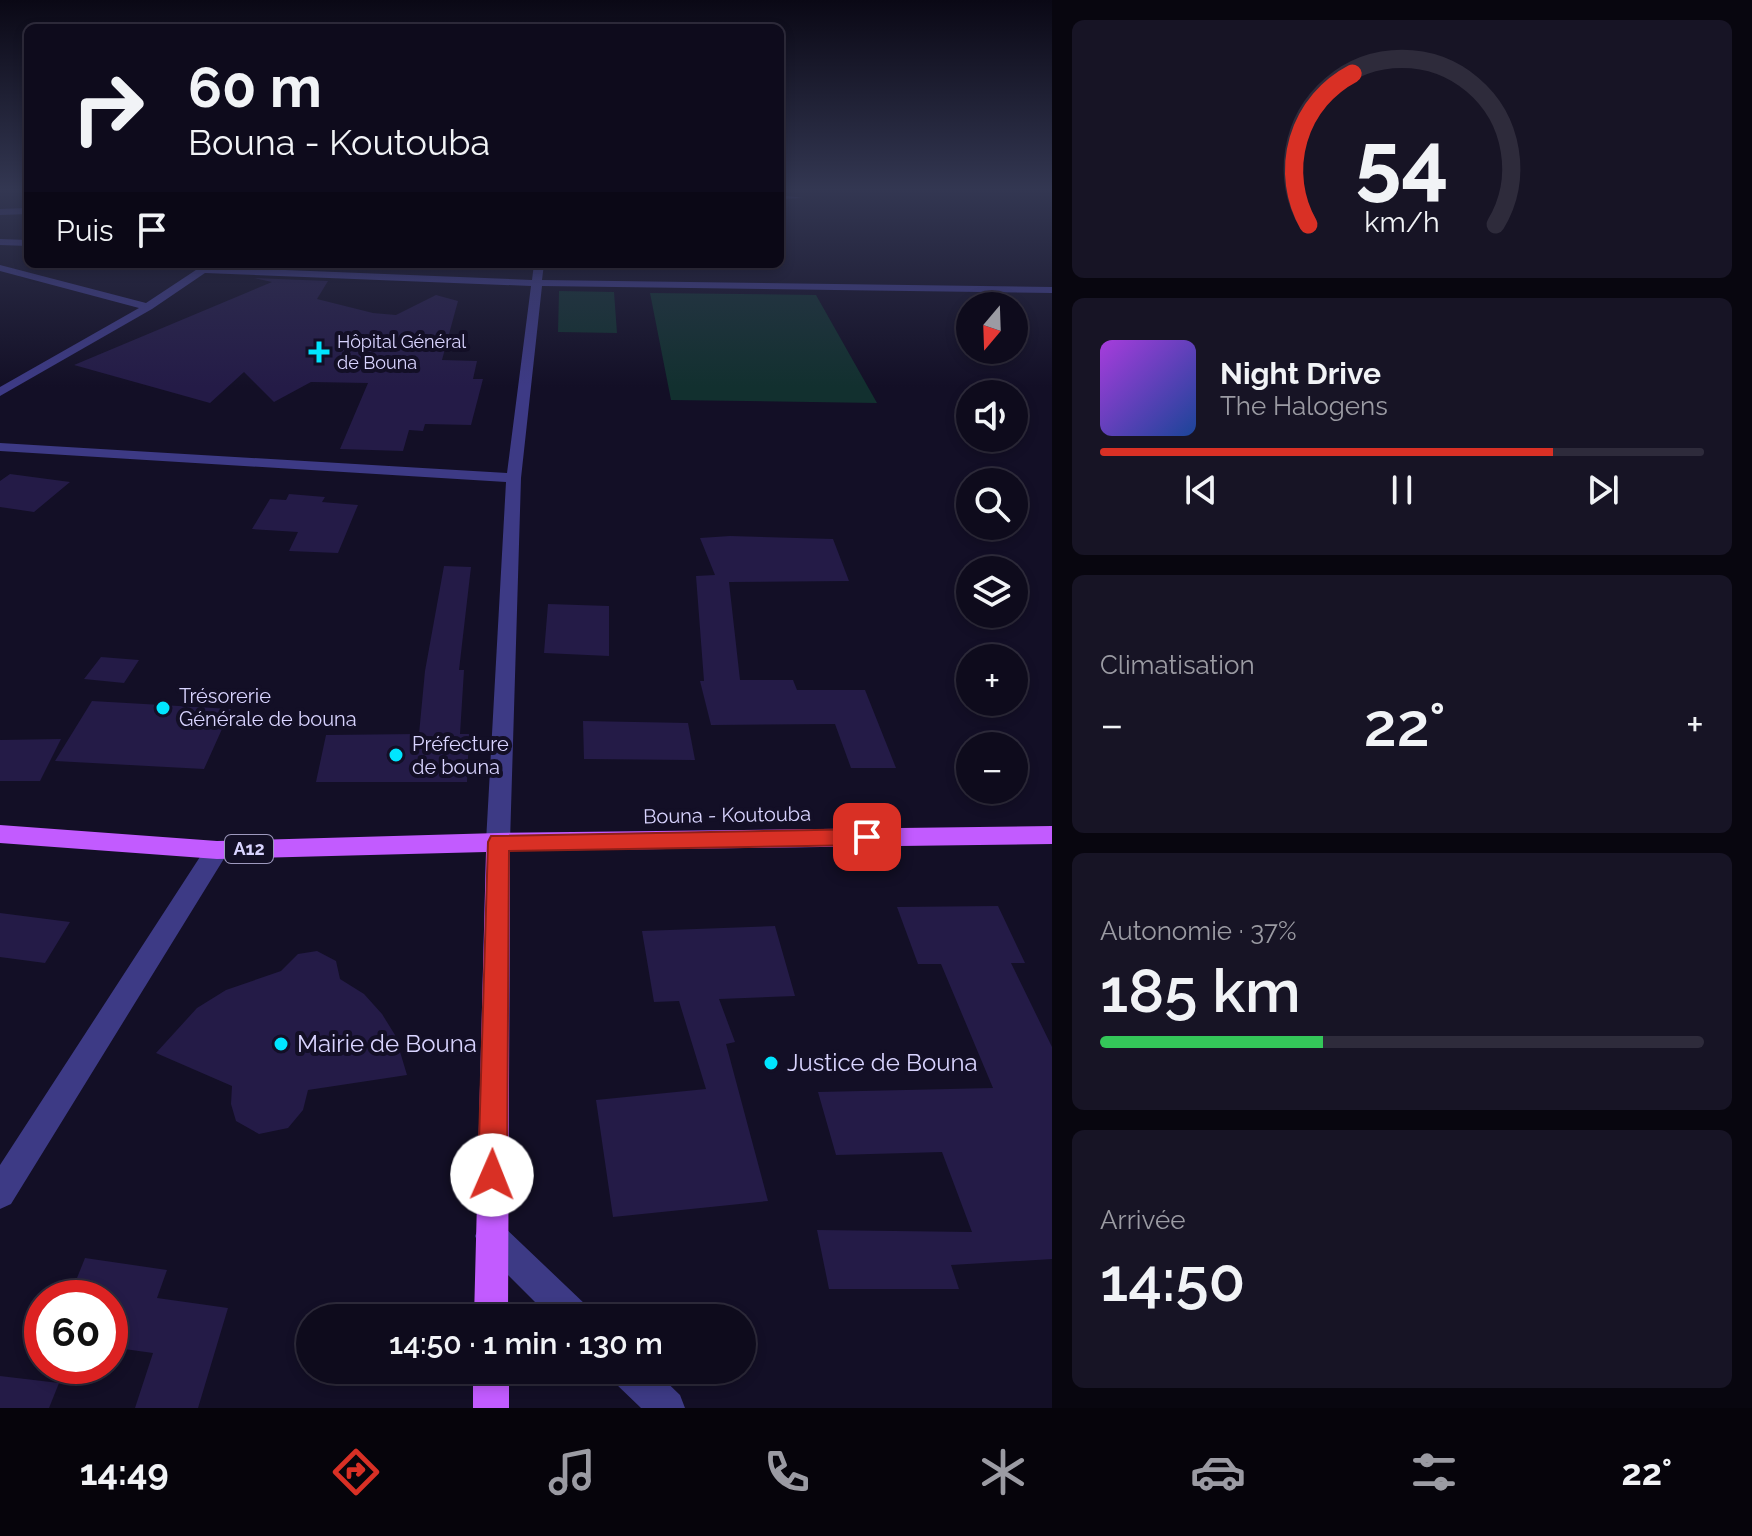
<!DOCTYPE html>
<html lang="fr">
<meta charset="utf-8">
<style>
:root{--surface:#0e0b1c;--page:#171425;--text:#f1f3f6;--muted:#9b9ba3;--line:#2e2b3b;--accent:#d93025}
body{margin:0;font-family:Raleway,sans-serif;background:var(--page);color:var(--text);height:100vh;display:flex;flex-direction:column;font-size:30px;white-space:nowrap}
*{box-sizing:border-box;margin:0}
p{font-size:26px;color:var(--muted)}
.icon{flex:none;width:44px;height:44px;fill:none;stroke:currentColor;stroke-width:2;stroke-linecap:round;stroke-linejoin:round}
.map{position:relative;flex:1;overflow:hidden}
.side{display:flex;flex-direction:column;gap:20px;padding:20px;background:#08060f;width:700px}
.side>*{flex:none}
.banner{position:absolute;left:24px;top:24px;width:760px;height:244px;border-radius:12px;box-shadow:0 4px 12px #0003,0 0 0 2px var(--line);background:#0e0b1c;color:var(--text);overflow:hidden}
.needle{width:52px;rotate:199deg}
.buttons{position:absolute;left:956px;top:292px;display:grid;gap:16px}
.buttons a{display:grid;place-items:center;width:72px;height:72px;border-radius:50%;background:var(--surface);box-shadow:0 4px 12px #0003,0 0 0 2px var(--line);font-size:40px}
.speed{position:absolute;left:24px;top:1280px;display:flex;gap:16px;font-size:40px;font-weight:700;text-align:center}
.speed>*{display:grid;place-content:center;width:104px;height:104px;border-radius:50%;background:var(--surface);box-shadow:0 4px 12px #0003,0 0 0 2px var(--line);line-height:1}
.speed .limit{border:12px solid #d22;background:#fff;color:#111}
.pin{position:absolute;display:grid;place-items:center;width:68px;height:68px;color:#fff;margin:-34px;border-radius:16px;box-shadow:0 4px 12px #0006}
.me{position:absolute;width:88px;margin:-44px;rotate:1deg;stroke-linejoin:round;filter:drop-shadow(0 0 6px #0008)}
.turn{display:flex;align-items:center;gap:28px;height:168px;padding:0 32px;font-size:36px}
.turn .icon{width:104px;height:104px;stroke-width:2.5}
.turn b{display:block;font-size:56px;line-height:68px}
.then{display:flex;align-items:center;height:76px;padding:0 32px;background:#0003;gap:16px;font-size:30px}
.big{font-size:60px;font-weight:600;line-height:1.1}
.side .tile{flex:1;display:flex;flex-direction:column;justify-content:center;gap:12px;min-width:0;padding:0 28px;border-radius:12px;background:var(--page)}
.side .dial{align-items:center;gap:0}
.dial svg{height:208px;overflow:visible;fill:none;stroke:var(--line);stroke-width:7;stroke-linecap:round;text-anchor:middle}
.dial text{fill:var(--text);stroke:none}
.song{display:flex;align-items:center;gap:24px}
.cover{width:96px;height:96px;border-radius:12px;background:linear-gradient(135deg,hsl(280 70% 55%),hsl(220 70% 35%))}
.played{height:8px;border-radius:4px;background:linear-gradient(90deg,var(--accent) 75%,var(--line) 75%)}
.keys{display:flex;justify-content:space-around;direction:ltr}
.heat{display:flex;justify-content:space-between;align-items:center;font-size:44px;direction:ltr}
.charge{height:12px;border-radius:6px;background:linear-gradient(90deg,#34c759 37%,var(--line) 0)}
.trip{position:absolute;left:296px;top:1304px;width:460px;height:80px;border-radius:40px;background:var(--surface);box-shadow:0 4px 12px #0003,0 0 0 2px var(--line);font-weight:600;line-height:80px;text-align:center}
.tabs{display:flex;height:128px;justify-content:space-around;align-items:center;background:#06040b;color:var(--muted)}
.tabs .icon{width:56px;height:56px}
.tabs .selected{color:var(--accent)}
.tabs b{font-size:36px;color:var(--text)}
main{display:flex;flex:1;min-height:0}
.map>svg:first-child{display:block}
</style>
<main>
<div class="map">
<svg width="1052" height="1408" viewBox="0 0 1052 1408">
<rect width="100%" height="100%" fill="#130f26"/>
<path fill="#12302f" d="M559 291 614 292 617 333 558 332Z
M650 293 816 295 877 403 671 400Z"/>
<path fill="#241b47" d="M254 278 328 281 317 299 373 313 396 315 436 295 458 301 442 360 477 361 473 379H483L471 425 425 424 423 431 409 430 403 451 340 449 368 383 311 382 274 402 244 372 210 403 74 365 272 282Z
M10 474 70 482 34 512 0 507V481Z
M289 494 325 497 322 502 358 505 338 553 289 551 298 532 252 529 270 499 286 500Z
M730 536 833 539 849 581 729 582 740 680H793L797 690H865L896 768H851L835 724 711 725 700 681H704L696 576 715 575 700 538Z
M444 566 471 567 459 670H464L460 734H469L467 782H316L326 735 419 734 425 671Z
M548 604 609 606V656L544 653Z
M101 657 139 660 124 683 84 679Z
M92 701 231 709 204 769 55 761Z
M583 721 688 723 695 760 584 759Z
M61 739 40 781H0V740Z
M998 906 1025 963H1011L1052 1047V1259L951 1265 959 1289H829L817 1230 972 1232 942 1152 836 1155 818 1092 993 1088 941 964H918L897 907Z
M0 913 70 922 45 963 0 957Z
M775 926 795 996 719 999 735 1042 726 1044 768 1201 613 1217 596 1100 706 1089 679 1001 654 1002 642 931Z
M317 951 336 961 340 979 364 994 382 1014 395 1035 407 1075 308 1090 303 1110 288 1128 259 1134 236 1121 231 1104 232 1086 156 1053 197 1008 226 990 281 971 298 954Z
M85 1258 167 1270 157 1298 228 1308 198 1408H135L153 1353 110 1347V1298H69Z
M0 1376 59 1383 49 1408H0Z"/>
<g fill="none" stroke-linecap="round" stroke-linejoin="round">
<path fill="#3d3a85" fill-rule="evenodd" d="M780 195 803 198 780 199Z"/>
<path fill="#3d3a85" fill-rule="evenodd" d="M28 208V214L0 215V209Z
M0 239 28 240V246L0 245Z
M205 264H216L213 267 532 280 534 264H544L542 280 1052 287V293L542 286 521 478 510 842 506 849 498 851 490 849 486 842 506 482 0 451V443L507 473 531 286 205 273 152 309 0 396V387L139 308 0 271V265L146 303Z
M217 841 225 843 229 850 225 857 11 1204 0 1209V1165L209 843Z"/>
<path fill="#3d3a85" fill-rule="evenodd" d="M491 1220 502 1225 587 1306 592 1318H551L480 1247 475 1236 480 1225Z
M610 1370H654L680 1395 685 1408H641L615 1383Z"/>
<path fill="#c25bff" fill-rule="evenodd" d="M0 825 217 841 498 833 1052 826V844L510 851 508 1318H474L486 852 217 859 0 843Z
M473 1370H509V1408H473Z"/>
</g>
<linearGradient id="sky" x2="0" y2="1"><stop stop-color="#0a0815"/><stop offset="0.49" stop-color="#333752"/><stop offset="1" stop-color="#333752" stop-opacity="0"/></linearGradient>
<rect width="1052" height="387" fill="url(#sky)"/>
<path fill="#d93025" stroke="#8d1f18" stroke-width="2" d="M867 829 875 831 878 837 875 843 867 845 509 851 507 1175 502 1185 492 1189 482 1185 478 1175 488 842 491 836Z"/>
<g fill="#00e5ff" stroke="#130f26" stroke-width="3">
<path d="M315 340h8v8h8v8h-8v8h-8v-8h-8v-8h8z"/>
<circle cx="163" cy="708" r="8"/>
<circle cx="396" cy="755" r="8"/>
<circle cx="281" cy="1044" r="8"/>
<circle cx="771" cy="1063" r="8"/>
</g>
<g text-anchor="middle" stroke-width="8" stroke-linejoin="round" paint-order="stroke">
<g font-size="18" fill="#d9d4ff" stroke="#130f26" text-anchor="start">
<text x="337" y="348">Hôpital Général<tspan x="337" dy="21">de Bouna</tspan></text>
</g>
<rect fill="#130f26" stroke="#9e99be" stroke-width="2" x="225" y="835" width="48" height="28" rx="6"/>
<g font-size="18" font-weight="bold" fill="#d9d4ff">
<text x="249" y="855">A12</text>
</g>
<g font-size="20" fill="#d9d4ff" stroke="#130f26" text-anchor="start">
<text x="179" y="703">Trésorerie<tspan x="179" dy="23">Générale de bouna</tspan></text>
<text x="412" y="751">Préfecture<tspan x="412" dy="23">de bouna</tspan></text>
</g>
<g font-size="20" fill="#d9d4ff" stroke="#130f26">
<text transform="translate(727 815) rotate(-1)" y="7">Bouna - Koutouba</text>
</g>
<g font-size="24" fill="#d9d4ff" stroke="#130f26" text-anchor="start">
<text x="297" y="1052">Mairie de Bouna</text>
<text x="787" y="1071">Justice de Bouna</text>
</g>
</g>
</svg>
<div class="buttons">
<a><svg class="needle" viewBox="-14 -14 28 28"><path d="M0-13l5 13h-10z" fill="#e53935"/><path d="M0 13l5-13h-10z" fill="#9b9ba3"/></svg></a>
<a><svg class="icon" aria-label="sound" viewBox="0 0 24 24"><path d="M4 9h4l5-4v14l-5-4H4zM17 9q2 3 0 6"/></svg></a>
<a><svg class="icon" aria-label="search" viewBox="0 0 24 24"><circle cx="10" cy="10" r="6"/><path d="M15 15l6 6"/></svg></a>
<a><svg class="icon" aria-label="layers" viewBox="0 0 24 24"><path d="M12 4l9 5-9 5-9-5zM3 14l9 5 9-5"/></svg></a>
<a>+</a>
<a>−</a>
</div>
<div class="speed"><div class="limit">60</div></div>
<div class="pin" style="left:867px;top:837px;background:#d93025"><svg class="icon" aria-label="arrive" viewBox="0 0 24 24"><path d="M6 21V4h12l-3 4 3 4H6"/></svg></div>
<svg class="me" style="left:492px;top:1175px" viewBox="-20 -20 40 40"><circle r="19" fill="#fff"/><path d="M0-13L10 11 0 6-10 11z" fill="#d93025"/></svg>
<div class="trip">14:50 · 1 min · 130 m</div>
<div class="banner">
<div class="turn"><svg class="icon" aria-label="right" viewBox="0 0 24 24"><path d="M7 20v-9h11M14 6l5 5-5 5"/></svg><div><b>60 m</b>Bouna - Koutouba</div></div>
<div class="then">Puis<svg class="icon" aria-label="arrive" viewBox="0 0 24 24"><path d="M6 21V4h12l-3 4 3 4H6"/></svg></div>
</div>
</div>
<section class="side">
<div class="tile dial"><svg viewBox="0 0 100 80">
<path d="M14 69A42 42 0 1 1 86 69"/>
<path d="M14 69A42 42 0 0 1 31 11" stroke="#d93025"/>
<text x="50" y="56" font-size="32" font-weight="700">54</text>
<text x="50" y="72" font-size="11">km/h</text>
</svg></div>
<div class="tile">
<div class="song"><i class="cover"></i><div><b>Night Drive</b><p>The Halogens</p></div></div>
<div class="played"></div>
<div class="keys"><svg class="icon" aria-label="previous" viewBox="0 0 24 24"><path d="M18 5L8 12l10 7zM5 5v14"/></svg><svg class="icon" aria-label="pause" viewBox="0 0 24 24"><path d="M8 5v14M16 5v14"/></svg><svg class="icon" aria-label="next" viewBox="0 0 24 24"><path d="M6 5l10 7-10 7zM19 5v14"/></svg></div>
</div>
<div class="tile"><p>Climatisation</p>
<div class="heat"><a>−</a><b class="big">22°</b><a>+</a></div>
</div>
<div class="tile"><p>Autonomie · 37%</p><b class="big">185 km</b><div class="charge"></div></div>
<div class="tile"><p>Arrivée</p><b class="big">14:50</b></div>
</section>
</main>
<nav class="tabs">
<b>14:49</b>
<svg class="icon selected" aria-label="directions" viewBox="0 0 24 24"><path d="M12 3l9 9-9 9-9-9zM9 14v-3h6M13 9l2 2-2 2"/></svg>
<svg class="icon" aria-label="music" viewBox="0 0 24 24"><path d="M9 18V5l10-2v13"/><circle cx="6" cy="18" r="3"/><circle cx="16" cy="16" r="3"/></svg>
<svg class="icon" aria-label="phone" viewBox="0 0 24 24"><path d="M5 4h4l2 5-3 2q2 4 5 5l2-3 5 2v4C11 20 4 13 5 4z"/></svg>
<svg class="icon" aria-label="climate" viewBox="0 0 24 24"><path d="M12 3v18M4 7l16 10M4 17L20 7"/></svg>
<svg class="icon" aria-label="car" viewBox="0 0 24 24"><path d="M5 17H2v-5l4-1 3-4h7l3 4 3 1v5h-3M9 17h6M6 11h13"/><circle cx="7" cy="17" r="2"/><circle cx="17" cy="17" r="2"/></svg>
<svg class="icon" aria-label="filters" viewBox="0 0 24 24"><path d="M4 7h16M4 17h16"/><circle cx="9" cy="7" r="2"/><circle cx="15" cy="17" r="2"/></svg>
<b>22°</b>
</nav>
